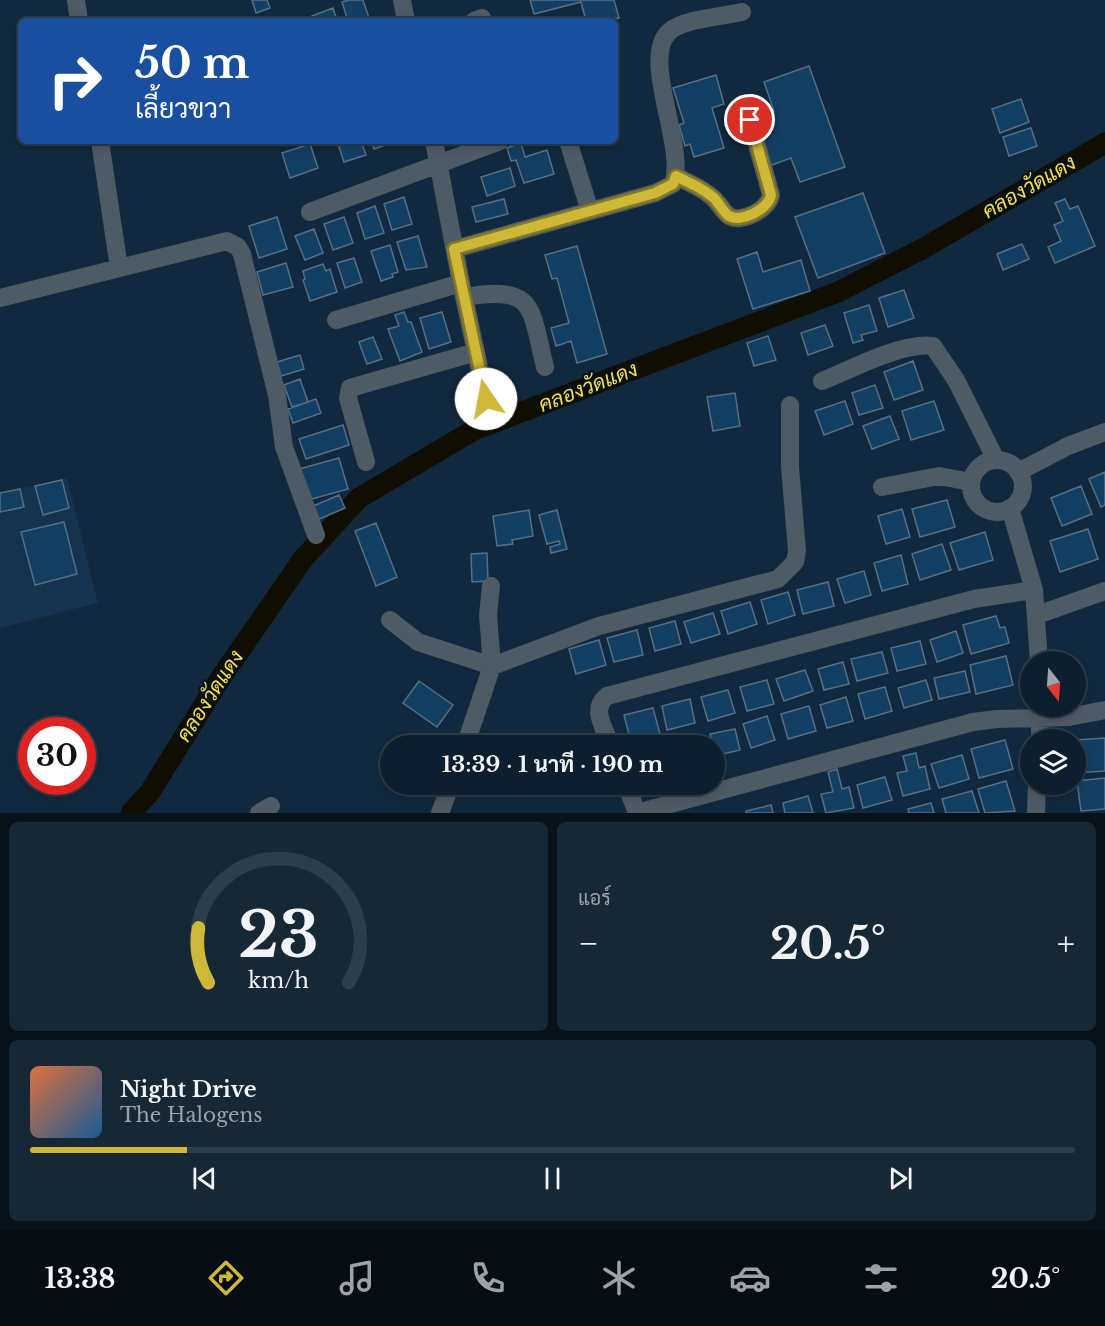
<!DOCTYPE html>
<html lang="th">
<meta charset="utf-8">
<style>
:root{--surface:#0d1f2e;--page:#162736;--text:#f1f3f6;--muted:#9aa2aa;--line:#2d3d4a;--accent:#ceb837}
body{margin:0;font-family:"Libre Baskerville",Sarabun,serif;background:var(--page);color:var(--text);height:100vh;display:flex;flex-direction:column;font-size:22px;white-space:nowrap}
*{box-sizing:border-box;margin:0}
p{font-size:20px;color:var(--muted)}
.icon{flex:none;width:33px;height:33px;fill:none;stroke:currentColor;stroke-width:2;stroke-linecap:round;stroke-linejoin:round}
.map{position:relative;height:813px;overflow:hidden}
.side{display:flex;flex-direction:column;gap:9px;padding:9px;background:#071119;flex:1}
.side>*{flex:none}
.top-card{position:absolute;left:18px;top:18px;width:600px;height:126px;border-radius:9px;box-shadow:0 3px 9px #0003,0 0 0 2px var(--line);background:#1a4fa0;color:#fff;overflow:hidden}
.needle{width:39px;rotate:163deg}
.buttons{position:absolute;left:1020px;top:651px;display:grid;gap:12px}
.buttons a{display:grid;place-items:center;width:66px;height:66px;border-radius:50%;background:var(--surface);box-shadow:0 3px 9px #0003,0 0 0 2px var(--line);font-size:30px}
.speed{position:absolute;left:18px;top:717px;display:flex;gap:12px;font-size:30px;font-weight:700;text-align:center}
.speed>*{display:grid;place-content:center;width:78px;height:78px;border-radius:50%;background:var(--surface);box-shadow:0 3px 9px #0003,0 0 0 2px var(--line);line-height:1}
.speed .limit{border:9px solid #d22;background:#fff;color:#111}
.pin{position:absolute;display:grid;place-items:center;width:51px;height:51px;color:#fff;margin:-26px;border:3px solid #fff;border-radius:50%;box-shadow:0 2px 6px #0007}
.me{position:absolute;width:66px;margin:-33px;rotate:348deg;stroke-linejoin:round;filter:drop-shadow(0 0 4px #0008)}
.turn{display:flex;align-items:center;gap:21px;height:126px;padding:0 18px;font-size:27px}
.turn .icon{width:78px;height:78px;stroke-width:2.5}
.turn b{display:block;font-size:42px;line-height:51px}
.big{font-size:45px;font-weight:700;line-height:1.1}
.side .card{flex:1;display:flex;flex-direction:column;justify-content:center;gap:9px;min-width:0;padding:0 21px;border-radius:9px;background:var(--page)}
.side .dial{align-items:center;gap:0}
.dial svg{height:156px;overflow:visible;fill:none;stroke:var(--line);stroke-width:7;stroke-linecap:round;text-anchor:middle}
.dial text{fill:var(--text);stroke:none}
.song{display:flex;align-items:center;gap:18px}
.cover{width:72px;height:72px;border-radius:9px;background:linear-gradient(135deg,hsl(20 70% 55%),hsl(210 70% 35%))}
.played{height:6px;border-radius:3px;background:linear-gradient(90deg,var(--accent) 15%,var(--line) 15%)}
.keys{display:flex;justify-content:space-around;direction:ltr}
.heat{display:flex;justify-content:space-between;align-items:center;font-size:33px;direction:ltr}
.side .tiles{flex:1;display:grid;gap:9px;grid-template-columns:1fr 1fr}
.card:last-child{grid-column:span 2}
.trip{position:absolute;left:380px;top:735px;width:345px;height:60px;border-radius:30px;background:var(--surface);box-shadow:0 3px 9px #0003,0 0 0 2px var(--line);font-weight:700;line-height:60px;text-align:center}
.tabs{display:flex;height:96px;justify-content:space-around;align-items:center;background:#050c12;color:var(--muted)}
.tabs .icon{width:42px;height:42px}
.tabs .active{color:var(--accent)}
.tabs b{font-size:27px;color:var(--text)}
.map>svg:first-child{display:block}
</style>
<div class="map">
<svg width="1105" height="813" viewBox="0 0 1105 813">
<rect width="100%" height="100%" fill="#11293e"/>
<path fill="#15334e" d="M67 478 98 603 0 628V493Z"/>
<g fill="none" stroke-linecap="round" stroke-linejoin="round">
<path stroke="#100e02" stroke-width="21" d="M131 813 150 792 220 679 303 559 359 498 474 430 838 292 922 249 1105 143"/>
</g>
<path fill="#133f63" stroke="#556f87" stroke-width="1.5" d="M252 0H267L270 8 256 13Z
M349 0H363L370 21H348L342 2Z
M530 0H614L619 18 586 21 581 2 534 14Z
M333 8 337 21H314L312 16Z
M809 66 845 167 800 182 791 158 769 166 752 119 774 111 764 82Z
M716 75 724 104 712 108 724 148 694 157 690 144 685 146 679 125 684 123 673 88Z
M1021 99 1029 122 1000 133 992 109Z
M1031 128 1037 146 1009 156 1003 137Z
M337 141H361L366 155 344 162Z
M371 141H394V142L374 149Z
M521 143 525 157 547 150 554 174 524 183 516 160 511 161 507 148Z
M310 144 318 168 290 178 282 153Z
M510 168 515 186 487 196 481 177Z
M863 193 885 253 818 278 795 217Z
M404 197 412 224 392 230 384 204Z
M504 199 508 214 476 222 472 207Z
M1065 199 1070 209 1078 206 1095 246 1055 263 1048 247 1061 241 1054 225 1063 221 1055 203Z
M375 206 384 233 365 239 357 213Z
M277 217 287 249 259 258 249 226Z
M344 217 353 243 333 250 324 224Z
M314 229 323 253 305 260 295 236Z
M418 236 427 267 406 270 397 242Z
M1022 244 1029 259 1003 270 997 254Z
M390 245 398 272 392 274 393 277 381 281 371 251Z
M577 246 607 354 577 363 571 341 556 346 551 328 569 323 557 278 552 279 545 255Z
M757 252 763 272 801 260 810 291 753 309 737 259Z
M354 258 362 282 345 288 337 263Z
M286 263 293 287 263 295 257 272Z
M323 264 326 271 330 269 337 292 310 301 303 280 305 279 303 271Z
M904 290 914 318 888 327 879 298Z
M869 305 877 331 861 335 863 340 853 343 844 313Z
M404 312 408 322H411L422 352 400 361 388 329 399 326 395 315Z
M442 312 451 342 429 349 420 318Z
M825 325 833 346 808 355 801 333Z
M768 336 776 360 754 366 747 343Z
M373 337 382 359 367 364 359 342Z
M300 355 304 369 281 376 277 362Z
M913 361 923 390 894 400 884 372Z
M300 379 308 402 292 407 284 385Z
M875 385 883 408 859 415 852 393Z
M735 393 740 426 713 431 707 397Z
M316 399 321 413 293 423 288 409Z
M845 401 853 424 824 435 815 411Z
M934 401 944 430 911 440 902 411Z
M890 416 899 439 872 449 863 426Z
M343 425 349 445 306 459 299 439Z
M339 458 348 489 308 500 299 469Z
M1105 472V505L1101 507 1089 479Z
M62 480 69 508 43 515 35 486Z
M1081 486 1092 514 1062 526 1051 498Z
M20 489 24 507 0 512V493Z
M339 495 345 508 317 520 311 507Z
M947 500 955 527 920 537 912 509Z
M902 509 910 537 886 544 878 516Z
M529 510 533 536 512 540 513 544 497 546 493 516Z
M557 510 567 549 551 553 550 547 560 544 559 541 547 544 539 515Z
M64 522 77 574 35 585 21 532Z
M376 523 397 577 376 586 355 531Z
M1088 529 1098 559 1060 572 1050 541Z
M985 532 993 560 959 570 950 543Z
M942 544 951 570 920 580 912 554Z
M487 553 488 581 472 582 471 554Z
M901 555 908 584 882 591 874 563Z
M864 571 871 595 845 603 837 579Z
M828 582 834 606 803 614 797 590Z
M788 592 795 615 768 624 761 600Z
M750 602 757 624 728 634 721 611Z
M713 613 720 634 691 643 684 622Z
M996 616 1000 628 1005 627 1009 643 971 654 963 625Z
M675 621 681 644 655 651 649 628Z
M637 630 643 655 614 662 607 638Z
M956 631 963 653 937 662 930 640Z
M599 640 606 665 576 674 569 649Z
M920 641 926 664 897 671 891 648Z
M882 652 888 673 857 681 851 659Z
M1006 656 1013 685 976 694 970 665Z
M843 662 849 684 824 690 818 669Z
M805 670 813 691 784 701 776 679Z
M965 671 970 692 939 699 934 678Z
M767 680 774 704 747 711 740 687Z
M926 680 932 700 904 708 898 688Z
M419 681 453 705 437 727 403 703Z
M885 687 892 711 865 719 858 694Z
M728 690 735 713 708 721 701 697Z
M846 697 853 721 827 728 820 705Z
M690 699 695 723 667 730 662 706Z
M809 706 816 731 788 739 781 714Z
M653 708 660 734 631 742 624 715Z
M767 716 775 740 751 748 743 724Z
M735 729 740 750 714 756 710 734Z
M700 736 703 746H670L669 743Z
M1105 738V771L1076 773V740Z
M1005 740 1013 769 979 778 971 749Z
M916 753 919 768 925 766 930 789 903 796 897 773 907 771 903 756Z
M962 755 969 779 939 788 931 764Z
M837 769 842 789 849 787 854 808 826 813 821 794 833 792 828 772Z
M885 777 892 800 863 808 857 785Z
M1105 778V809L1081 811 1077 781Z
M1006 781 1015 811 985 813 978 789Z
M972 791 979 813H946L942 799Z
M808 796 813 813H785L783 803Z
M931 803 934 813H909L908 809Z
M771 805 773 813H746V811Z"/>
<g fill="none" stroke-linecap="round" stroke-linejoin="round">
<path stroke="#4e5a64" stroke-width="18" d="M76 0 79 21
M402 0 406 21
M474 21 482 18
M100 141 119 268
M434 141 461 283 486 399
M568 141 590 211
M676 176C688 183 703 188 713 198 719 203 723 212 729 216 742 224 769 209 771 195L750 120
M310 212 500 141
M455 249 655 193 673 184C687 146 639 57 670 31 684 19 724 16 742 12
M464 297C536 285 530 306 545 367
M0 298 227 241 238 247 242 254 277 395 284 447 316 535
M336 320 461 283
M822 381C852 369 902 342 933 346L956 380 996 460
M971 486a26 26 0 1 1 52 0a26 26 0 1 1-52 0Z
M366 462 348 398 350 388 476 352
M1018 472 1068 446 1105 432
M882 487 939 476 971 482
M1010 508 1034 590 1039 662
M1037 615 1105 591
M390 620 418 642 492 666 599 626 778 579 795 562 797 551 790 467V405
M1040 740V706
M465 746 492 666 488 615 491 586
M611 746C605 729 590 709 607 696L974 599 1034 590
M626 784 637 813
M259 813 271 806
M440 813 451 784
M637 813 973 722 997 719 1069 717 1105 710
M1036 813 1037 784"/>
</g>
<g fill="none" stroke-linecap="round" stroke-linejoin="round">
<g stroke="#867824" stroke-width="15">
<path id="route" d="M486 399 454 249 655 193 673 184 676 176C689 183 703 188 714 198 719 203 723 212 729 216 740 223 768 210 771 195L750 120"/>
</g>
<use href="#route" stroke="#ceb837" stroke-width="10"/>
</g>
<g text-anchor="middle" stroke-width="4.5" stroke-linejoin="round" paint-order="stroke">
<g font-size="21" font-style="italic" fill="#f6dd4d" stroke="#07111b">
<text transform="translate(1029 187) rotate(-30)" y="7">คลองวัดแดง</text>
<text transform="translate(588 387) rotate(-21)" y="7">คลองวัดแดง</text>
<text transform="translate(210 696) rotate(-57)" y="7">คลองวัดแดง</text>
</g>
</g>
</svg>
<div class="buttons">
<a><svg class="needle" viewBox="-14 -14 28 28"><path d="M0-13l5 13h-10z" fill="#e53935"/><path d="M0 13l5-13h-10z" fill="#9aa2aa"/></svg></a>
<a><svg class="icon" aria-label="layers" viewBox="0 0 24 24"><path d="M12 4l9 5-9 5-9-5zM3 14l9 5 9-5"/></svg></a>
</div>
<div class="speed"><div class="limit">30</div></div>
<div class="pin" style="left:750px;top:120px;background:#d93025"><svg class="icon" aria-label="arrive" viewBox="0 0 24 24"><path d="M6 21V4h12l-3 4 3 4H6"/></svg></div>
<svg class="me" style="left:486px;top:399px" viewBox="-20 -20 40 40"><circle r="19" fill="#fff"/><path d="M0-13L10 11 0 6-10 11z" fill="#ceb837"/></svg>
<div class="trip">13:39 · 1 นาที · 190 m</div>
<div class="top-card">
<div class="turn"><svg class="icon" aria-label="right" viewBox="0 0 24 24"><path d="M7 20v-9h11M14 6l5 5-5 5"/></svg><div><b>50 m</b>เลี้ยวขวา</div></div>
</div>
</div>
<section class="side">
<div class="tiles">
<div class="card dial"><svg viewBox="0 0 100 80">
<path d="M14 69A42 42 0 1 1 86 69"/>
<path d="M14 69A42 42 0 0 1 9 41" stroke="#ceb837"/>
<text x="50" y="56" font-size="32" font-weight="700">23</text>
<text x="50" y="72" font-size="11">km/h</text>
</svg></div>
<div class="card"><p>แอร์</p>
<div class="heat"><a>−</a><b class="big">20.5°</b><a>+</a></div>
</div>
<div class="card">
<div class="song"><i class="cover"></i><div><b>Night Drive</b><p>The Halogens</p></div></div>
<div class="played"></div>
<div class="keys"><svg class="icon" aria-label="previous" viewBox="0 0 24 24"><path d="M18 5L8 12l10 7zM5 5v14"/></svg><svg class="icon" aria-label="pause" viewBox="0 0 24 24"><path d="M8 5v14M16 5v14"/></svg><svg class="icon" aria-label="next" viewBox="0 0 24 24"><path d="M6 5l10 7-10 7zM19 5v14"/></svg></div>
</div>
</div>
</section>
<nav class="tabs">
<b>13:38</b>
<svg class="icon active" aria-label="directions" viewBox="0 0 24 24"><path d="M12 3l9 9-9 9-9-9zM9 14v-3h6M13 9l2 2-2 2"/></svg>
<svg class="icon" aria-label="music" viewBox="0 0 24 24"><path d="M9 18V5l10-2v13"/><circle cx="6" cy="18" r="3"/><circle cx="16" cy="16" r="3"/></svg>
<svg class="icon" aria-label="phone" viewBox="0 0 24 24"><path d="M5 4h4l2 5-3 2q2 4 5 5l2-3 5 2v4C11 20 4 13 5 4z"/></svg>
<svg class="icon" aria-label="climate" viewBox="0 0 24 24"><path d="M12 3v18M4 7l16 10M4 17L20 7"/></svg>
<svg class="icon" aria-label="car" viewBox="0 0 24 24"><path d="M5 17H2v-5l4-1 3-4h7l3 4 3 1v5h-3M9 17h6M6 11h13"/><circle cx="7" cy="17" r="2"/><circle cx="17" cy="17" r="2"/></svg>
<svg class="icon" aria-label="filters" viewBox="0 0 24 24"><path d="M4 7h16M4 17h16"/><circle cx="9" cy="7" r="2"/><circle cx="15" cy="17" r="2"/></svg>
<b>20.5°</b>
</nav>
